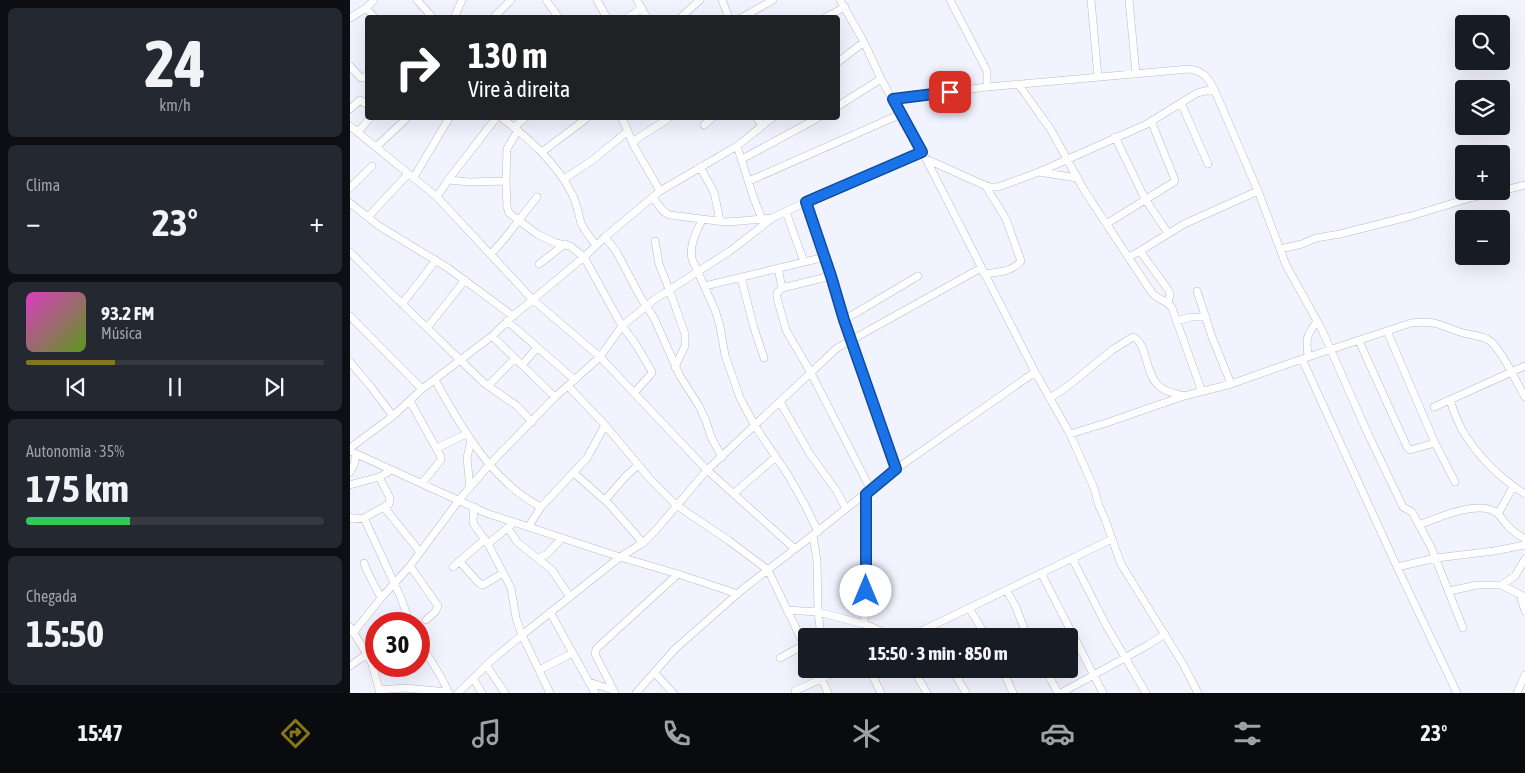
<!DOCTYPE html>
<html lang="pt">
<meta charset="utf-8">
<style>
:root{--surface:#171b24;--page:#242831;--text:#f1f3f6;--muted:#9ea1a6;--line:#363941;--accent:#857619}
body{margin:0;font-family:"Asap Condensed",sans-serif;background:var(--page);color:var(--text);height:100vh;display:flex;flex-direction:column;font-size:19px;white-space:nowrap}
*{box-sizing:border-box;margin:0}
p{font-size:16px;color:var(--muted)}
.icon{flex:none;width:28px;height:28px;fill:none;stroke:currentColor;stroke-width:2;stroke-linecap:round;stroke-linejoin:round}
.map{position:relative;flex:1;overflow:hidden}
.drawer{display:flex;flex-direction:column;gap:8px;padding:8px;background:#0d0f14;width:350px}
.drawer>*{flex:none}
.top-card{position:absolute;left:15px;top:15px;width:475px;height:105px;border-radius:5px;box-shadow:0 5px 20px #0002;background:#202124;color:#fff;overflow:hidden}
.controls{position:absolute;left:1105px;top:15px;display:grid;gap:10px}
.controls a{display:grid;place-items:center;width:55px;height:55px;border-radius:5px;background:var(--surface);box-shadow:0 5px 20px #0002;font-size:25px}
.speed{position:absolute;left:15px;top:612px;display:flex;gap:10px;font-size:25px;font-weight:700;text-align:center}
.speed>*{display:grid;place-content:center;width:65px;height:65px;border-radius:50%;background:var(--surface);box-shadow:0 5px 20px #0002;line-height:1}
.speed .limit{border:8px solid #d22;background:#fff;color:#111}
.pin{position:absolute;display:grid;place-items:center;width:42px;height:42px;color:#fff;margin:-21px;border-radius:10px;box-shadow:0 2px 8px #0006}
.me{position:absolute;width:55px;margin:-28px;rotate:0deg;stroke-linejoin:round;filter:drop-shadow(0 0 4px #0008)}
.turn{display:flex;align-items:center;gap:18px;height:105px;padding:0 20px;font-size:22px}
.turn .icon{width:65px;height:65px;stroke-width:2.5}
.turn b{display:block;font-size:35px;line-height:42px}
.big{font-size:38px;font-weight:700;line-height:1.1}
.drawer .widget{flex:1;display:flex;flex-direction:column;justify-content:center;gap:8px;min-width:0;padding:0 18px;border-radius:8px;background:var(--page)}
.drawer .dial{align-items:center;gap:0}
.dial b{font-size:65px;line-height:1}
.song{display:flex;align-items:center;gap:15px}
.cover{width:60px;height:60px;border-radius:8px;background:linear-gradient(135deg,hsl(310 70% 55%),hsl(90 70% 35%))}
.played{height:5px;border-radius:2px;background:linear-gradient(90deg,var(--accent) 30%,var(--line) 30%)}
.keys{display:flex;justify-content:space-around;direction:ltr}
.heat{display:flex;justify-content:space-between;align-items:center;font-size:28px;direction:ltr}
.charge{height:8px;border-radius:4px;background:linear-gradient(90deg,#34c759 35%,var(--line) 0)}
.trip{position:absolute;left:448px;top:628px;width:280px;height:50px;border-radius:5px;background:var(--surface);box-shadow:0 5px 20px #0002;font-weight:700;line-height:50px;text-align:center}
.menu{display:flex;height:80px;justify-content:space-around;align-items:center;background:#090b0e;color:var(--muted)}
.menu .icon{width:35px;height:35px}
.menu .active{color:var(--accent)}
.menu b{font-size:22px;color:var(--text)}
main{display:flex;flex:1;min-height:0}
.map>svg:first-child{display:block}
</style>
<main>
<section class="drawer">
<div class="widget dial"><b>24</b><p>km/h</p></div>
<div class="widget"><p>Clima</p>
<div class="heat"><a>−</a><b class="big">23°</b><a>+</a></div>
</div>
<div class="widget">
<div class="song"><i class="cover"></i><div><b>93.2 FM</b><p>Música</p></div></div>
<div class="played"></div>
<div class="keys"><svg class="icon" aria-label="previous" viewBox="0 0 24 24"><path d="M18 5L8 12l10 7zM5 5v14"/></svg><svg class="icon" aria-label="pause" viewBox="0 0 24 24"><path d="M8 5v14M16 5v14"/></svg><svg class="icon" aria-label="next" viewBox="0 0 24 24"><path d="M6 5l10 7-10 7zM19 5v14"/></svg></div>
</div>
<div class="widget"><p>Autonomia · 35%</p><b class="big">175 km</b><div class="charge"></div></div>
<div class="widget"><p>Chegada</p><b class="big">15:50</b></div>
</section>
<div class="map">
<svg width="1175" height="693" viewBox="0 0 1175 693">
<rect width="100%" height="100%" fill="#f1f3ff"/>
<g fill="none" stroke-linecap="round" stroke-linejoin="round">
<g stroke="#b9bbc9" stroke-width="8">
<path id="minor" d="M67 0 83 18
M196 0 209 18
M247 0 257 18
M287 0 297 18
M372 0 379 18
M490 0 514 42 531 79 576 159 685 372 720 434 744 488 749 506 755 519 771 564 833 664 848 693
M600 0 637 71V87
M741 0 748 77
M779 0 786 74
M16 8 25 18
M0 18 16 8 24 0
M104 18 112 0
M143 18 161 0
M277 18 292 8
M330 18 350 0
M391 18 423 0
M474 18 495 7
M488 62 514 42
M0 66 11 78H14L18 74
M669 85 701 130 734 190 802 293C808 300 817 300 822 308L852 392
M543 99 637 87 839 69C853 71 858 77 864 89L908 191 936 265 972 330 1018 434 1053 507 1062 512 1081 547 1113 628
M831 103 858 164
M488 106 531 79
M0 109 10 100 18 105
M152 118C179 139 206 162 222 194 227 203 228 213 231 223 235 231 240 238 246 245
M272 118 284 146 310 191
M407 118 412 126
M354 125 362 118
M0 126 87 197 182 299 250 357 357 470 445 549
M164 127 175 118
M8 132 20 118
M765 137 795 199 818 233
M282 142 319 118
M387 146 404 199 412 219
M26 147 57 118
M192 152 237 118
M392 159 468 118
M576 159 634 185 641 187H648L689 172 797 124 847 93 864 89
M350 167 364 192 370 221
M689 172 727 178
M64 177 99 118
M214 179 244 159 278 131
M98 180 119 182 156 181 157 207 159 213 187 234 206 243 220 246 234 257 272 326 285 343 301 370 302 373 284 393
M156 181 157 149 168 130
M399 181 551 114
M0 188 22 166
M1151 191 1175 185
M87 197 98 180 146 118
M303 197C308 204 312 213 320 215L375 222 391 221 423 218
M456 202 481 276 494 320 546 469
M0 203 29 226 98 268 163 316
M436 212 454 262
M18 217 58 174
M352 220C346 233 339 245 342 259L365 310 370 326 375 355 390 398 405 426 438 475 455 505 468 532
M756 224 824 182 825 180 801 121
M255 237 266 251 291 298 304 318 330 376 349 406 356 421 361 437 372 457
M305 241 309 264 319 289 335 334V346L325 367
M930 249 952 244 966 238 990 234 1061 216 1120 198 1150 191
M790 251 834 224 908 191
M0 252 44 296 134 383 167 406 182 422
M141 254 155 238 187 197
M779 257 790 251 819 291 820 295 818 303
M189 264 215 244
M428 268 432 288
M634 274C648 272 662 272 671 261L656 219 635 185
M481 276 432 288 427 293V298L436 330 461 373 521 490
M391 278 404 328 414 358
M355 286 475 257
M847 291 862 337 881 384
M52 304 86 260
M0 316 72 389
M494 320 568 276
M157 321 225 380
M826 321 841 317H856
M77 328 115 280
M1037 331 1085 443 1105 482
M142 336 205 397
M1009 341 1057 447 1060 450 1085 443
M958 357C956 338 956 336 967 321
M952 359 1061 323C1085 320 1089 325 1110 332 1119 335 1129 335 1137 339 1150 345 1167 384 1175 397
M0 362 21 387 43 416
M172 365 187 348
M85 380C111 427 142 482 191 507
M138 386 165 358
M218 386 255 425 301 480 326 505 378 540 418 570 456 649
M700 398 718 386 762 350 783 337C797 342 795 373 808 385 814 392 825 393 834 396
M1100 400C1103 410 1107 420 1112 430 1127 455 1150 478 1175 494
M60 401 91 457V460L72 483
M430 402 460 454 486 490 496 509
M1084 407 1175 366
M720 434 756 423 834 396 881 384 952 359 1047 567 1107 693
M0 448 43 416 72 389 142 336 163 316 234 257 255 237 310 191 387 146 422 118
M87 448 116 434
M0 451 136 513 270 557 328 574 388 594
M0 472 4 465 6 454
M224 473 259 504 293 543
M0 485 29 477 42 470
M120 488 117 458 121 440
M384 493 426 457
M255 500 276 476 288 465
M34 507 70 552
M124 507 123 521 124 525 138 544 161 588 166 618 172 635 200 693
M1148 514 1163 487
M0 517 3 519 14 518 39 504 40 498 29 477
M14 518 51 598 60 624
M1069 525C1087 518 1129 499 1147 513 1151 516 1153 521 1157 525 1162 531 1168 535 1175 539
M179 526 191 507 237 458 255 425
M158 528 167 542 202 570 220 597
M463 535 467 561 468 612 471 636
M138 544 161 525
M189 558 197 554 212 538
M722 558 756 625 796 693
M109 561 129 583 133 585 153 573
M14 563 17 571 31 598
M60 566 88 606 85 612 76 620
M103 567 135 539
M1047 567 1086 558 1144 551 1175 545
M691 573 753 693
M1151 585 1175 597
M656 590 665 605 677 636
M1099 591 1127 585H1151L1165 576 1175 559
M1170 595 1175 611
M619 608 636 636
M437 610 468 612 514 624 543 636
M200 612 245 693
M514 624 517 582 516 494
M0 627 17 654 22 664 30 693
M582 627 586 636
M3 633 31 598 60 566 109 500 140 464 205 397 250 357 272 326 305 299 380 251 424 217 456 202 572 152
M561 636 762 539
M69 641 91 677 99 693
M430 658 454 645
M136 665 155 693
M0 666 17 654
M467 669 478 693
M519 669 531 693
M563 669 577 693
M602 669 616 693
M652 669 663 693
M695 669 708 693
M189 670 223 653
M304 672 323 693
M123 678 132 693
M239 682 263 690
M29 690 55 688 98 692
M445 691 492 669
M108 693 142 660 172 635 270 557 293 543 306 530 357 470 487 348 631 268
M265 693 245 654 246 649 328 574
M286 693 325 649 393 589 463 535 546 469 685 372
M711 693 798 645 815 634
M1167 693 1175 675"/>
</g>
<use href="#minor" stroke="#fff" stroke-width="7"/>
</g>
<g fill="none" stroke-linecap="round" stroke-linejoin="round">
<g stroke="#114b97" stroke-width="12">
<path id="route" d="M516 591V494L546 469 494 320 481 276 456 202 572 152 543 99 600 92"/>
</g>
<use href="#route" stroke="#1a73e8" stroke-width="9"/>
</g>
</svg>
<div class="controls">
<a><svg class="icon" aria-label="search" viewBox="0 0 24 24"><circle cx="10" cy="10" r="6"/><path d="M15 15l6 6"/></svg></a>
<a><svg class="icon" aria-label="layers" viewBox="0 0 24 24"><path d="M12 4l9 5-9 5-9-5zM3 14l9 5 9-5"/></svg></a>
<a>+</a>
<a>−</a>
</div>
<div class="speed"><div class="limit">30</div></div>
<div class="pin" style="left:600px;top:92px;background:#d93025"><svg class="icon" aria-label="arrive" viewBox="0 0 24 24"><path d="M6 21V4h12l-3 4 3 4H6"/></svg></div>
<svg class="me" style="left:516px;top:591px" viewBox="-20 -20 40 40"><circle r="19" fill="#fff"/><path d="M0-13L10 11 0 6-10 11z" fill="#1a73e8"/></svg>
<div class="trip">15:50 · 3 min · 850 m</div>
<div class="top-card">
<div class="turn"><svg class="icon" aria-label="right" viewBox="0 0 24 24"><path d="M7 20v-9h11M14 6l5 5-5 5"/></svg><div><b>130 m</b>Vire à direita</div></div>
</div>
</div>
</main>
<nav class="menu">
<b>15:47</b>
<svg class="icon active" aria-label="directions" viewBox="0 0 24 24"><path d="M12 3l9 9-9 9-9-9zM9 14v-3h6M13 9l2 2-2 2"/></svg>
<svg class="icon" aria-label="music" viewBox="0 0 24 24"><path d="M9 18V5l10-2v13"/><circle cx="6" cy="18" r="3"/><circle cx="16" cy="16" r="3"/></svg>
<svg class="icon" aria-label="phone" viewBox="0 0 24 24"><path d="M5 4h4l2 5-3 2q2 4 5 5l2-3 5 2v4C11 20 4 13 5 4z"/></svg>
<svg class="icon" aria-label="climate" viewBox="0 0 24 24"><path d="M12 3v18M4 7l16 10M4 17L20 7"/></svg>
<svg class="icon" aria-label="car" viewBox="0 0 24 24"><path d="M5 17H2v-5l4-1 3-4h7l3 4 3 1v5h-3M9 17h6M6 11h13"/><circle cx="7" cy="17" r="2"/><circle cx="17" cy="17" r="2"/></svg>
<svg class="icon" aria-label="filters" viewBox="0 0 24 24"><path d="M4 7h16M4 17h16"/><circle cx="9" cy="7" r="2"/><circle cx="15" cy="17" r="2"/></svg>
<b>23°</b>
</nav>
